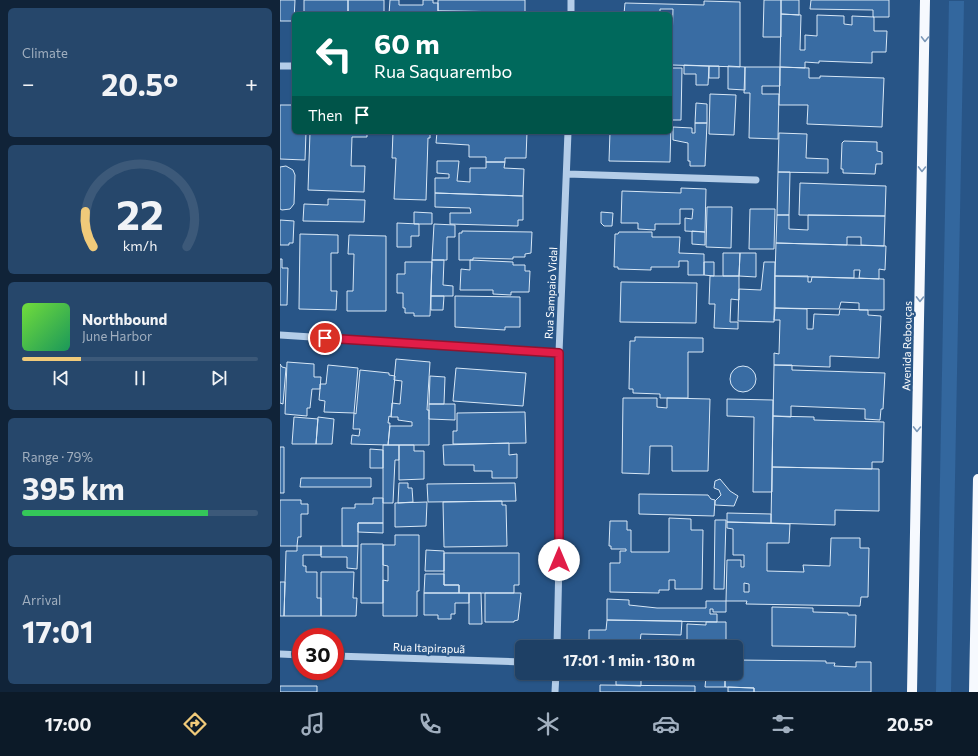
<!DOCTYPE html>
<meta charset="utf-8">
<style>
:root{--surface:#1e4065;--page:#26476b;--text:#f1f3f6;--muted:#a1afbf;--line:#3c5979;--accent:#f0ca7a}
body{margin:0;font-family:Commissioner,sans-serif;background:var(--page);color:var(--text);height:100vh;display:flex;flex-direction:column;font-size:15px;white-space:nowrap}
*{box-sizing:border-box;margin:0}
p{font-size:13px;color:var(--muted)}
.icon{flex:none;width:22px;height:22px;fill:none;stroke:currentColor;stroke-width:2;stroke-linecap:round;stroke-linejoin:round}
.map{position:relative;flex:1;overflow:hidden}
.drawer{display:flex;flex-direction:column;gap:8px;padding:8px;background:#102338;width:280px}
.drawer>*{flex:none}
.hud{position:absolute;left:12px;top:12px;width:380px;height:122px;border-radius:6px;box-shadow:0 1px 3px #0004,0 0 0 1px var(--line);background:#00695c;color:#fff;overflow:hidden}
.speed{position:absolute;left:12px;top:628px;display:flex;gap:8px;font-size:20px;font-weight:700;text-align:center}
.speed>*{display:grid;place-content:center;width:52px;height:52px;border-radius:50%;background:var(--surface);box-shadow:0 1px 3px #0004,0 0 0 1px var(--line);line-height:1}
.speed .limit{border:6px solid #d22;background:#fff;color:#111}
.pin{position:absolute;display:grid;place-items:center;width:34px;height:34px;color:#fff;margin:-17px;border:2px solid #fff;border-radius:50%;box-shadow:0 1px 4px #0007}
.me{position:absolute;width:44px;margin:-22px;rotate:0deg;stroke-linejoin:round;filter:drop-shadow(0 0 3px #0008)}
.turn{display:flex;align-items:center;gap:14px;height:84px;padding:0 16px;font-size:18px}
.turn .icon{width:52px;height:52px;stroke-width:2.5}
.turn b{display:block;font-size:28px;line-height:34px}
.then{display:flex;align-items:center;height:38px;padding:0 16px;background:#0003;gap:8px;font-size:15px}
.big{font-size:30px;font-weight:700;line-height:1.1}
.drawer .tile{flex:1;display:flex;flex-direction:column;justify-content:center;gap:6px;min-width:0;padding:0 14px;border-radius:6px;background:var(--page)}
.drawer .dial{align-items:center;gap:0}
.dial svg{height:104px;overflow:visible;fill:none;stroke:var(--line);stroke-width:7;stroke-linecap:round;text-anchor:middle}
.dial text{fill:var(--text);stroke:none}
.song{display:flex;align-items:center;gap:12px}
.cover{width:48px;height:48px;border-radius:6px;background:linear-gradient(135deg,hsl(100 70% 55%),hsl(150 70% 35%))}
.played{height:4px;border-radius:2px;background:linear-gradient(90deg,var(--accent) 25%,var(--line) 25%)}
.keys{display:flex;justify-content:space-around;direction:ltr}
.heat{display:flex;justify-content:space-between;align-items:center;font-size:22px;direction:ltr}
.charge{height:6px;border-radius:3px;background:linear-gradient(90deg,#34c759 79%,var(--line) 0)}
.trip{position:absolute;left:235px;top:640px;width:228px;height:40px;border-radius:6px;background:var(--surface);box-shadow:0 1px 3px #0004,0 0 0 1px var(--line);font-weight:700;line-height:40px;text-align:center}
.tabs{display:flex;height:64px;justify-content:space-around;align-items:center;background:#0c1a28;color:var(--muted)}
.tabs .icon{width:28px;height:28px}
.tabs .on{color:var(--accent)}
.tabs b{font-size:18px;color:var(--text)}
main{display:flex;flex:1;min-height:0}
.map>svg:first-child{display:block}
</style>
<main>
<section class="drawer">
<div class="tile"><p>Climate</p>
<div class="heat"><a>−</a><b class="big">20.5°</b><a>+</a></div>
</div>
<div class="tile dial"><svg viewBox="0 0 100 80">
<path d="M14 69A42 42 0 1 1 86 69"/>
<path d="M14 69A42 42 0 0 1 8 42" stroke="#f0ca7a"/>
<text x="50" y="56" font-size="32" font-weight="700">22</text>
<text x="50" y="72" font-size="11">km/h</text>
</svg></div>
<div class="tile">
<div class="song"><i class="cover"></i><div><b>Northbound</b><p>June Harbor</p></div></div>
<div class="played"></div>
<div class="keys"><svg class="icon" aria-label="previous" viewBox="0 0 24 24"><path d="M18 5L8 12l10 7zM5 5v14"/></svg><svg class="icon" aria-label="pause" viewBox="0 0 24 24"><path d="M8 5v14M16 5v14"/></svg><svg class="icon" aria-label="next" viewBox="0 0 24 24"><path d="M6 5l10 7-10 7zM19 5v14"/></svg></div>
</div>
<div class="tile"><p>Range · 79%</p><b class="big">395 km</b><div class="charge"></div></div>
<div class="tile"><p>Arrival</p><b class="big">17:01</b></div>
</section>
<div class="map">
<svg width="698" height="692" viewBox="0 0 698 692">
<rect width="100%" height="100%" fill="#285587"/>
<path fill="#33679e" d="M669 1H684L671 692H656Z"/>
<path fill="#396ca3" stroke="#d7e7f6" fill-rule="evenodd" d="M0 0H15L14 21H0Z
M24 0H68V14H24Z
M68 0H104V14H68Z
M110 0H119V5H143V0H153V3H158V14H109Z
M158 0H245V12L158 11Z
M484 0H501V37H483Z
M501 0H519V15L501 14Z
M531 0H609V17H593V10L530 9Z
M424 1 460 2V67L392 65V46H390V43H392L393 9H380V14H344L345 3 424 5Z
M158 11 245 12V14H158Z
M501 14 521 15 520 50H525V35L537 36V15L564 16V24L572 25V16L594 17V31H607L606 52H592V63L539 61V63L525 62V68L500 67Z
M404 65 429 66 428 85H416V74H404Z
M429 66H439V78H429Z
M448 66 465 67V90L448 89Z
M465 67H500V86H482V94H499L498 139 469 138 470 93H464Z
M500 67 529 68V78H540V76L604 78 602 127 527 124 528 105H499Z
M390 68H402L401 120H390Z
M430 94 456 95 454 135 429 134Z
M416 103 427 104V123H415Z
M0 105H14V132H26L25 160 0 159Z
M415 123H427L425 166H410V161H408V143L393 140V127L412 128V133H415Z
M391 124 390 162 329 161 330 132H390Z
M30 132H87V137H72L71 166H85L84 192 28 190Z
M113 132H150V138H148L146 200 114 199 116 158H112Z
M157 132H247L246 158H225V162H206V157H189V145L156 143Z
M499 133 527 134 526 158 548 159V173L498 172Z
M564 141 597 142V151L602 152V164H596L595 174 563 173V169H561L562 143Z
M157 161H179L177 181 190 182V168H206V162H225L224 168 244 169 243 196 155 193V178H169V174L157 173Z
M6 166 13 170 15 175 14 204 10 209 2 210 0 209V167Z
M498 172H510L509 215H497Z
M520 183 606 186 605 216 519 215Z
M401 188 426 189 425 232 405 231V218L412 219 413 209H400V224H375V230L358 229V223H341L342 191 401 193Z
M155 193 243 196V220H238V226L170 224V213H191L190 208 155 207Z
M48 199 85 200 84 222 23 221 24 204 48 205Z
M427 207H452L451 248 426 247Z
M470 209H495L494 249H469Z
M134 212 152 213V224H134Z
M321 212 333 213 332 226H324L321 223Z
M497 215H509V229L528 230V215L605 216 604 246 581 245V237H567V245L496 243Z
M0 220 14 221 13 243H9V245H0Z
M117 223 139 224V236H131V247H117Z
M154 224 175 225V237H167V260H152Z
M182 231 252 232 251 253 245 254V257H233V259L193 258V260H179V233H182Z
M412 231 425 232V245L412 244Z
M339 232H372V237H400L399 253 424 254V275H408V261H399V267H371V270L338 269V267H334L335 234H338Z
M20 234 58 235V253H51V291H57L56 310 19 309Z
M69 235 106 236V311H67V291H73L74 254H68Z
M496 243 606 246 605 270 599 269V279L579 278 580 270H574V278L495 276Z
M443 253H460L459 276H443Z
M460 253H476V277L459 276Z
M0 259H2V268H8L7 305H0Z
M152 260H164L163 285 173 286V296H151Z
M190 260 233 262V265H245V271H250L249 292H231V295L213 294V290H180L181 269 190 270Z
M125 262H152L150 316H134V313H125V308H123V293H117V274H125Z
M424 262H434V276L424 275Z
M484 262H495L494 322 458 321 459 289 481 290Z
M430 276H459V300L451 299 450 322H458V329L434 328 435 304H429Z
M495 276H528V282H531L532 277 604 279V310H579V303L561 302 559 309 495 308Z
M341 282 417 283 416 323 340 322Z
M151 296H164L163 310H151Z
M175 296 240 297V327H225V330L175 327Z
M495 308 527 309V329H533L534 314 559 315 560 309 588 310V315L601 316 599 358 550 356V367L494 365V353L499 354 500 320H494Z
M355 337 423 338V352H408V398H380V394L353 393V389H349L350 341H355Z
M116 359 150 362 147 410H149V445H108L110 426H132V422L118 420V417H111L112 403 120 404 122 381 114 380Z
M7 362 34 364V377H41L40 389H32L30 408H27V416L5 414Z
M0 364 2 367 6 368 3 404 0 403Z
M48 365 78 368 74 413 44 412 45 401 39 400 40 389V384H46Z
M494 365H512V370L605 373 603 409H601L600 420 585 419V409L511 406V417L493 416Z
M450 379a13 13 0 1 1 26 0a13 13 0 1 1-26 0Z
M176 368 246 373 243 406 173 401Z
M80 370 109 373V375L115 376 111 417 109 416 108 423H110L108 445 71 444 72 435 79 436 80 429H73L74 413 76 414Z
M150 376 165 377 164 404H149Z
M343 398H377V407L387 408V398L430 399 428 471H392V446H370L369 474 342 473Z
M447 399 493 400 492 492H473L474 417 447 416Z
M149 404H175V420L149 419Z
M245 412 246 443 173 444V431H177V413Z
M493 416 534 417V420L604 422 603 462H592V469L492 467Z
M14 417 38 419 36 444H12Z
M38 417 54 419 52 444H36Z
M229 443V455L237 454V478H212V471H194V465H164L163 445Z
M103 445H119V460H115L113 503H103Z
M119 445H134V451H144V479L119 480Z
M0 447H4V493H0Z
M90 449 103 450V468H90Z
M492 467 599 469V511L555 510V525L491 523Z
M21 478H91V487H20Z
M440 479 450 491 458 496 454 506 435 505V501L441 495 439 490 434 488 435 481Z
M119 483H128V488H132L133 502 118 503Z
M235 483 236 501 148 502 147 484Z
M359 494 428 495 431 499 435 500 434 516 359 514Z
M93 498H103V523H78V546H62V508H75V504H93Z
M0 500H21V504H28V514H21V537H18L17 546H0Z
M222 501V505H226L227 546 164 547 163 502Z
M147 502 146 526 115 527V503Z
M447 513 491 514V523L447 522Z
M389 518 411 519V530H423L422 589H395V580H389V590H379V593L330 592V563H340V551H346V549H331V546H329L330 521H347V530H351V552H389Z
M435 520H446L444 589H434Z
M447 522 510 524 509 543H487V571L524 572 523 565 550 566 551 538H580V548H589L588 597H581L580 606 466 604 467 601H446L447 560H461V567H464V555H453V529L447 528ZM464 583 469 584V592H464Z
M78 523H103V533L78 532Z
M115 535H139V591H137V616H103V580L108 581V566L103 565V545H115Z
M81 544H103V603H81Z
M17 546H41V555H23V566H26V572H37V598H41V616H4L6 551H17Z
M41 546H78L77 569 67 568V557H41Z
M146 550 164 551V571H145Z
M164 553H239V585H234V593H179V585H164Z
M41 572H74L73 598H77L76 616H41Z
M145 574H164V585H179V593H144Z
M0 582H5L4 616H0Z
M144 593H189V603H175V614H171V619H158V615H144Z
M189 593H201L202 624H189Z
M205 593H241L238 620 234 621V622H205Z
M327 599 349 600V605L377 608H426V601H446V612H433V609H430V614H437V622L327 620Z
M492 607 533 608V612L568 613V615H576L575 647 492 646Z
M327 620 402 621 401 635 361 634 360 642 309 641V630H326Z
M426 622H446V643H407V624L426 625Z
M326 641 360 642V647H326Z
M456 660 546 661V663H555L554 666 576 667V662H591V692H474V688L445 687V673H456Z
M329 673H406V677L361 679V686L336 685V679H328Z
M432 674H445V687H425L426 677H432Z
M320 685 415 686V692H320Z
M0 686H37V692H0Z
M448 687 474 688V692H448Z"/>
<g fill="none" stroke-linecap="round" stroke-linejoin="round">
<path stroke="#b4cde8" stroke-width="7" d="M291 14V0
M0 66H14
M287 174 476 180
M0 335 279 353
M277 647 279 560V353L288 132
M0 654 21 655
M55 656 242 662
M275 692 276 673"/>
<path stroke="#f6f9fe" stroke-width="10" d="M632 692 645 0
M694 692 698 479"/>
</g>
<defs><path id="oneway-chevron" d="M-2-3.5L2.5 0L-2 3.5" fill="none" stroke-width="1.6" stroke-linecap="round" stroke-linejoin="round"/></defs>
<g stroke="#7a97b7">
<use href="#oneway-chevron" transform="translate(645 39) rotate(91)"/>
<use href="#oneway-chevron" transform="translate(642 169) rotate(91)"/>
<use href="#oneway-chevron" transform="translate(640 299) rotate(91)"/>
<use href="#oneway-chevron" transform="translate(637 429) rotate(91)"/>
</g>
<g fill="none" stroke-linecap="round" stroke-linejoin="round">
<g stroke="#92132f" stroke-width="10">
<path id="route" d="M45 338 279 353V560"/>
</g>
<use href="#route" stroke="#e11d48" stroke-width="7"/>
</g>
<g text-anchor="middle" stroke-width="4" stroke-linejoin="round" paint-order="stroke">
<g font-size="11" fill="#fff" stroke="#285587">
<text transform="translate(271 293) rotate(-87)" y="4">Rua Sampaio Vidal</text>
<text transform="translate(627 346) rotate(-89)" y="4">Avenida Rebouças</text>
<text transform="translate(149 648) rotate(2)" y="4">Rua Itapirapuã</text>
</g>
</g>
</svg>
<div class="speed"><div class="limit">30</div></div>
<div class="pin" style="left:45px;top:338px;background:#d93025"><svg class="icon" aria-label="arrive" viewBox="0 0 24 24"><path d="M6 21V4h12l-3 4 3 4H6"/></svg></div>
<svg class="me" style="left:279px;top:560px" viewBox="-20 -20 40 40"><circle r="19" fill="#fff"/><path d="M0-13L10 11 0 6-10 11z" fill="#e11d48"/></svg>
<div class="trip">17:01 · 1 min · 130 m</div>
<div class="hud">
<div class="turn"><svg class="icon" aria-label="left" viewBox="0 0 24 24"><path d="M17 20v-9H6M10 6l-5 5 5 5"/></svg><div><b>60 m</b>Rua Saquarembo</div></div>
<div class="then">Then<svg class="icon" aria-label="arrive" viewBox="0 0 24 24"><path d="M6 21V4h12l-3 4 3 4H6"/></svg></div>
</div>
</div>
</main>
<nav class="tabs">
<b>17:00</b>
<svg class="icon on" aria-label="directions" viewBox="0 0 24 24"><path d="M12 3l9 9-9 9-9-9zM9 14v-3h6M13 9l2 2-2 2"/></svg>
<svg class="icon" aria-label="music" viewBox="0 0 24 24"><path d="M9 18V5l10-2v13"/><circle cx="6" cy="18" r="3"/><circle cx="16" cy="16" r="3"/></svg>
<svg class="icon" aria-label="phone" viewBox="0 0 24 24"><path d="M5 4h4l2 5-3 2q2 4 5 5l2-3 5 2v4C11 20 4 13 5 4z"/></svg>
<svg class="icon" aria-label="climate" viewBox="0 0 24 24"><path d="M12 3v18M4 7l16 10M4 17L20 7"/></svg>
<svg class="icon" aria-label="car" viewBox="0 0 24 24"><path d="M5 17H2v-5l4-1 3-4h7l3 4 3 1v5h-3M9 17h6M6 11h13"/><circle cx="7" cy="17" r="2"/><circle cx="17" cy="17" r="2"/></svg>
<svg class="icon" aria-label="filters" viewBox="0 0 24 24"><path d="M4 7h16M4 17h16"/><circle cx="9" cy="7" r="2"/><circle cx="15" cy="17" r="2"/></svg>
<b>20.5°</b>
</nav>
